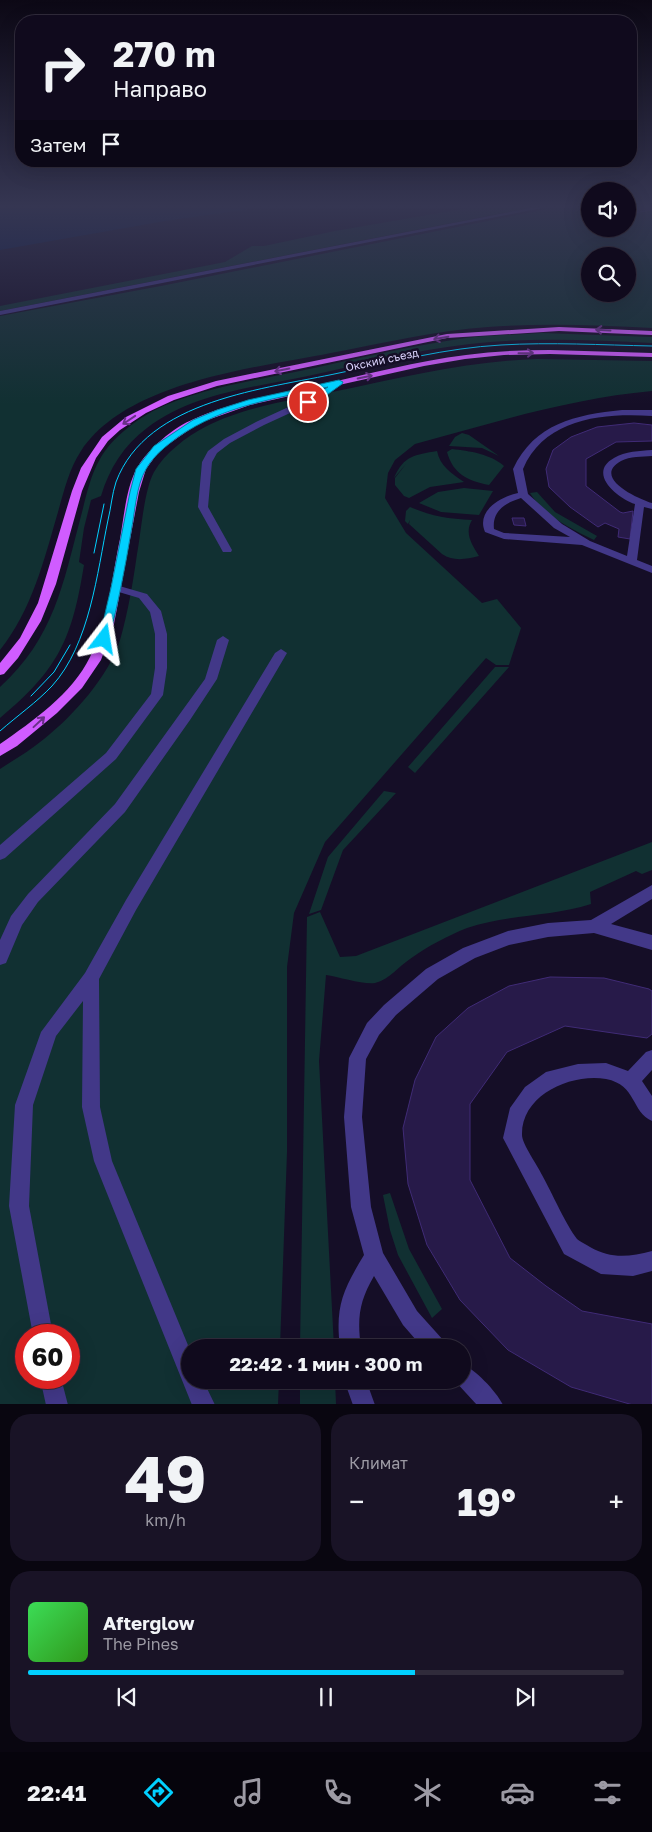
<!DOCTYPE html>
<html lang="ru">
<meta charset="utf-8">
<style>
:root{--surface:#100a1d;--page:#191326;--text:#f1f3f6;--muted:#9c9aa4;--line:#302b3b;--accent:#01d0ff}
body{margin:0;font-family:"Golos Text",sans-serif;background:var(--page);color:var(--text);height:100vh;display:flex;flex-direction:column;font-size:19px;white-space:nowrap}
*{box-sizing:border-box;margin:0}
p{font-size:16px;color:var(--muted)}
.icon{flex:none;width:28px;height:28px;fill:none;stroke:currentColor;stroke-width:2;stroke-linecap:round;stroke-linejoin:round}
.map{position:relative;height:1404px;overflow:hidden}
.sheet{display:flex;flex-direction:column;gap:10px;padding:10px;background:#090610;flex:1}
.sheet>*{flex:none}
.banner{position:absolute;left:15px;top:15px;width:622px;height:152px;border-radius:20px;box-shadow:0 5px 20px #0002,0 0 0 1px var(--line);background:#100a1d;color:var(--text);overflow:hidden}
.controls{position:absolute;left:581px;top:182px;display:grid;gap:10px}
.controls a{display:grid;place-items:center;width:55px;height:55px;border-radius:50%;background:var(--surface);box-shadow:0 5px 20px #0002,0 0 0 1px var(--line);font-size:25px}
.speed{position:absolute;left:15px;top:1324px;display:flex;gap:10px;font-size:25px;font-weight:700;text-align:center}
.speed>*{display:grid;place-content:center;width:65px;height:65px;border-radius:50%;background:var(--surface);box-shadow:0 5px 20px #0002,0 0 0 1px var(--line);line-height:1}
.speed .limit{border:8px solid #d22;background:#fff;color:#111}
.pin{position:absolute;display:grid;place-items:center;width:42px;height:42px;color:#fff;margin:-21px;border:2px solid #fff;border-radius:50%;box-shadow:0 1px 5px #0007}
.me{position:absolute;width:55px;margin:-28px;rotate:14deg;stroke-linejoin:round;filter:drop-shadow(0 0 4px #0008)}
.turn{display:flex;align-items:center;gap:18px;height:105px;padding:0 15px;font-size:22px}
.turn .icon{width:65px;height:65px;stroke-width:2.5}
.turn b{display:block;font-size:35px;line-height:42px}
.then{display:flex;align-items:center;height:48px;padding:0 15px;background:#0003;gap:10px;font-size:19px}
.big{font-size:38px;font-weight:700;line-height:1.1}
.sheet .widget{flex:1;display:flex;flex-direction:column;justify-content:center;gap:8px;min-width:0;padding:0 18px;border-radius:20px;background:var(--page)}
.sheet .dial{align-items:center;gap:0}
.dial b{font-size:65px;line-height:1}
.song{display:flex;align-items:center;gap:15px}
.cover{width:60px;height:60px;border-radius:8px;background:linear-gradient(135deg,hsl(130 70% 55%),hsl(110 70% 35%))}
.played{height:5px;border-radius:2px;background:linear-gradient(90deg,var(--accent) 65%,var(--line) 65%)}
.keys{display:flex;justify-content:space-around;direction:ltr}
.heat{display:flex;justify-content:space-between;align-items:center;font-size:28px;direction:ltr}
.sheet .tiles{flex:1;display:grid;gap:10px;grid-template-columns:1fr 1fr}
.widget:last-child{grid-column:span 2}
.trip{position:absolute;left:181px;top:1339px;width:290px;height:50px;border-radius:25px;background:var(--surface);box-shadow:0 5px 20px #0002,0 0 0 1px var(--line);font-weight:700;line-height:50px;text-align:center}
.dock{display:flex;height:80px;justify-content:space-around;align-items:center;background:#06040c;color:var(--muted)}
.dock .icon{width:35px;height:35px}
.dock .on{color:var(--accent)}
.dock b{font-size:22px;color:var(--text)}
.map>svg:first-child{display:block}
</style>
<div class="map">
<svg width="652" height="1405" viewBox="0 0 652 1405">
<rect width="100%" height="100%" fill="#150e27"/>
<path fill="#113032" fill-rule="evenodd" d="M468 208H528L0 311V306L225 262 252 246H264L335 231Z
M552 208H590V229H628V208H652V328C597 325 543 323 488 327 435 331 383 343 331 353 255 368 127 381 81 451 69 469 64 491 58 512 44 560 32 610 0 650V316L166 285ZM590 256H628V294H590Z
M542 333 652 337V343C592 340 530 337 470 344 414 350 359 365 303 377 249 388 192 394 147 428 124 445 109 469 101 496L91 500 84 528 79 562 84 565C72 639 59 669 0 718V687C54 638 63 584 81 516 86 497 90 476 100 459 111 439 133 422 153 411 197 389 247 382 295 372 352 360 409 346 466 338 491 335 517 335 542 333Z
M537 359 652 361V391C572 398 492 423 415 444L395 460 388 473 385 498 406 533 482 603 497 599 521 628 509 665H496L486 658 325 842 294 913 287 967V1152L280 1347 190 1348V1380H279L278 1404H0V769C15 759 31 750 44 739 73 716 109 676 120 640 128 613 133 582 137 554 141 533 144 490 154 472 165 453 186 437 205 427 245 406 294 400 337 391 404 377 469 361 537 359ZM26 1335H69V1378H26Z
M462 433 469 435 499 456 482 448 449 446 455 437Z
M452 449C469 451 491 454 504 466L489 485C468 481 453 474 447 452Z
M437 451C440 466 451 473 464 482L430 487 409 498 404 496 395 485V478L406 464 394 478C404 455 415 455 437 451Z
M464 488 493 491 479 515 441 512 419 503 438 492Z
M537 492 555 512 597 536 594 540C571 529 543 515 530 493Z
M410 507C431 516 448 519 472 520 464 533 472 545 479 556 466 559 454 562 442 554L409 524 410 520 408 524 405 521 406 511Z
M495 667H509L415 773 408 767Z
M384 791 396 793 343 850 321 910 309 914 328 857Z
M652 842V870L642 874 636 871 590 892 591 904C551 917 508 914 467 928 447 936 428 946 410 959 398 967 390 979 375 983 365 985 339 977 326 975L319 1061 334 1347H300L307 917 320 912 340 957 356 956Z
M390 1193 409 1249 442 1309 432 1318 398 1255 390 1230 383 1195Z
M300 1380H335L336 1404H300Z"/>
<path fill="#081947" d="M0 208H258L165 221 0 250Z"/>
<path fill="#271a49" stroke="#402b76" d="M628 208H652V210L628 214Z
M634 423 652 425V441L616 442 586 459V486L620 512 623 513 633 511 630 539 618 537 619 529 605 523 598 527 570 507 549 487 546 469 553 450 571 437 597 427Z
M512 518H524L526 526 514 525Z
M550 977 604 978 649 989 652 991V1034L647 1038 565 1026 507 1052 470 1104V1180L510 1258 546 1286 582 1311 652 1324V1405H633L571 1387 508 1350 460 1300 427 1245 408 1184 403 1128 415 1080 436 1037 468 1008 509 986Z"/>
<g fill="none" stroke-linecap="round" stroke-linejoin="round">
<path fill="#423888" fill-rule="evenodd" d="M530 208H542L0 315V311Z
M336 380 343 382 325 397 264 425 230 443 217 453 212 462 208 507 232 550 231 552H223L198 507 202 462 208 451 224 439 258 421 319 393Z
M622 410H652V416C603 413 545 418 523 469L528 494 562 524 590 541 627 556 635 504C617 498 587 473 614 458 625 451 640 451 652 450V456C642 457 630 456 621 461 591 478 639 499 652 503V509L644 507 637 560 652 566V573L582 545 504 539 485 532C476 511 500 497 518 493L513 469C535 423 575 415 622 410ZM521 498 554 528 570 537 504 533 494 529C492 511 505 503 521 498Z
M116 585 147 594 161 611 167 634V668L163 695 116 759 5 858 0 860V845L106 753 151 694 155 668V634L150 612 139 598 112 590 110 588 112 586Z
M223 636 229 640 217 679 190 720 125 812 38 902 22 925 6 963 0 965V940L11 916 28 894 115 804 205 679 217 640Z
M281 649 287 653 136 910 99 979 100 1107 112 1161 190 1350V1380H203L215 1405H192L94 1161 82 1107 83 1001 56 1036 33 1105 29 1206 53 1335H33L9 1206 15 1105 41 1032 85 973 126 900 275 653Z
M652 885V899L611 924 652 935V950L594 933 548 937 509 945 475 958 438 979 396 1015 379 1035 366 1059 362 1117 371 1207 383 1253 417 1311 444 1341 447 1348H423L403 1325 374 1276C359 1302 357 1318 361 1348H340C335 1306 343 1290 364 1255L351 1207 344 1117 349 1058 367 1023 384 1005 426 969 463 948 508 931 548 923 591 920Z
M652 1050V1070L642 1081 652 1096V1121C631 1112 637 1085 606 1079 571 1073 521 1095 522 1135 522 1144 538 1166 542 1175 552 1193 565 1223 577 1239 580 1242 586 1244 590 1247 611 1259 629 1257 652 1251V1271L633 1276 601 1274 564 1254 503 1138 510 1108 525 1087 546 1072 578 1064 606 1063 628 1071 646 1052Z
M462 1364C475 1369 497 1392 503 1405H477L454 1380H462Z
M40 1378H61L68 1405H46Z
M344 1380H366L375 1405H353Z"/>
<path fill="#d05cff" fill-rule="evenodd" d="M559 327 652 331V335L559 331 447 338 217 386 174 400 146 413 120 430 108 441 96 458 82 491 56 584 41 621 18 658 4 674 0 675V663L20 638 38 603 72 491 81 468 102 437 126 417 168 396 216 381 447 334Z
M550 350 652 353V357L550 354 504 355 465 359 424 366 250 405 199 423 160 450 146 469 139 492 114 624 101 660 82 688 57 713 17 746 0 756V744C33 721 72 694 90 657 108 623 112 576 120 539 124 517 126 488 137 468 148 449 174 427 194 419 234 401 278 394 320 385 368 374 417 361 466 355 494 351 522 350 550 350Z"/>
<path stroke="#01d0ff" stroke-width="1" d="M94 553 104 504
M31 696 54 672 70 645
M0 731C17 716 37 702 52 686 90 644 97 573 108 520 111 508 112 494 116 482 147 399 266 389 339 373 393 362 446 348 501 345 551 342 602 345 652 346"/>
</g>
<defs><path id="oneway-shaft" d="M-6 0H5M1.5-3L5.5 0L1.5 3" fill="none" stroke-width="1.6" stroke-linecap="round" stroke-linejoin="round" transform="scale(1.25)"/></defs>
<g stroke="#693188">
<use href="#oneway-shaft" transform="translate(603 330) rotate(-177)"/>
<use href="#oneway-shaft" transform="translate(441 338) rotate(170)"/>
<use href="#oneway-shaft" transform="translate(526 353) rotate(-1)"/>
<use href="#oneway-shaft" transform="translate(282 370) rotate(168)"/>
<use href="#oneway-shaft" transform="translate(365 377) rotate(-12)"/>
<use href="#oneway-shaft" transform="translate(129 420) rotate(146)"/>
<use href="#oneway-shaft" transform="translate(39 722) rotate(-43)"/>
</g>
<linearGradient id="sky" x2="0" y2="1"><stop stop-color="#0c0815"/><stop offset="0.51" stop-color="#353652"/><stop offset="1" stop-color="#353652" stop-opacity="0"/></linearGradient>
<rect width="652" height="404" fill="url(#sky)"/>
<path fill="#01d0ff" stroke="#0187a6" d="M339 380 343 382 342 384 324 397 310 404 304 402 328 387C275 399 224 405 178 437 166 446 154 455 146 469 136 486 135 512 131 532 125 568 118 604 109 639L104 643 100 642 99 639 111 588 130 492 136 469 154 446 193 420 217 410 248 400Z"/>
<g text-anchor="middle" stroke-width="5" stroke-linejoin="round" paint-order="stroke">
<g font-size="11" fill="#ddd5ff" stroke="#150e27">
<text transform="translate(382 360) rotate(-12)" y="4">Окский съезд</text>
</g>
</g>
</svg>
<div class="controls">
<a><svg class="icon" aria-label="sound" viewBox="0 0 24 24"><path d="M4 9h4l5-4v14l-5-4H4zM17 9q2 3 0 6"/></svg></a>
<a><svg class="icon" aria-label="search" viewBox="0 0 24 24"><circle cx="10" cy="10" r="6"/><path d="M15 15l6 6"/></svg></a>
</div>
<div class="speed"><div class="limit">60</div></div>
<div class="pin" style="left:308px;top:402px;background:#d93025"><svg class="icon" aria-label="arrive" viewBox="0 0 24 24"><path d="M6 21V4h12l-3 4 3 4H6"/></svg></div>
<svg class="me" style="left:104px;top:639px" viewBox="-20 -20 40 40"><path d="M0-17L14 15 0 8-14 15z" fill="#01d0ff" stroke="#fff" stroke-width="4"/></svg>
<div class="trip">22:42 · 1 мин · 300 m</div>
<div class="banner">
<div class="turn"><svg class="icon" aria-label="right" viewBox="0 0 24 24"><path d="M7 20v-9h11M14 6l5 5-5 5"/></svg><div><b>270 m</b>Направо</div></div>
<div class="then">Затем<svg class="icon" aria-label="arrive" viewBox="0 0 24 24"><path d="M6 21V4h12l-3 4 3 4H6"/></svg></div>
</div>
</div>
<section class="sheet">
<div class="tiles">
<div class="widget dial"><b>49</b><p>km/h</p></div>
<div class="widget"><p>Климат</p>
<div class="heat"><a>−</a><b class="big">19°</b><a>+</a></div>
</div>
<div class="widget">
<div class="song"><i class="cover"></i><div><b>Afterglow</b><p>The Pines</p></div></div>
<div class="played"></div>
<div class="keys"><svg class="icon" aria-label="previous" viewBox="0 0 24 24"><path d="M18 5L8 12l10 7zM5 5v14"/></svg><svg class="icon" aria-label="pause" viewBox="0 0 24 24"><path d="M8 5v14M16 5v14"/></svg><svg class="icon" aria-label="next" viewBox="0 0 24 24"><path d="M6 5l10 7-10 7zM19 5v14"/></svg></div>
</div>
</div>
</section>
<nav class="dock">
<b>22:41</b>
<svg class="icon on" aria-label="directions" viewBox="0 0 24 24"><path d="M12 3l9 9-9 9-9-9zM9 14v-3h6M13 9l2 2-2 2"/></svg>
<svg class="icon" aria-label="music" viewBox="0 0 24 24"><path d="M9 18V5l10-2v13"/><circle cx="6" cy="18" r="3"/><circle cx="16" cy="16" r="3"/></svg>
<svg class="icon" aria-label="phone" viewBox="0 0 24 24"><path d="M5 4h4l2 5-3 2q2 4 5 5l2-3 5 2v4C11 20 4 13 5 4z"/></svg>
<svg class="icon" aria-label="climate" viewBox="0 0 24 24"><path d="M12 3v18M4 7l16 10M4 17L20 7"/></svg>
<svg class="icon" aria-label="car" viewBox="0 0 24 24"><path d="M5 17H2v-5l4-1 3-4h7l3 4 3 1v5h-3M9 17h6M6 11h13"/><circle cx="7" cy="17" r="2"/><circle cx="17" cy="17" r="2"/></svg>
<svg class="icon" aria-label="filters" viewBox="0 0 24 24"><path d="M4 7h16M4 17h16"/><circle cx="9" cy="7" r="2"/><circle cx="15" cy="17" r="2"/></svg>
</nav>
